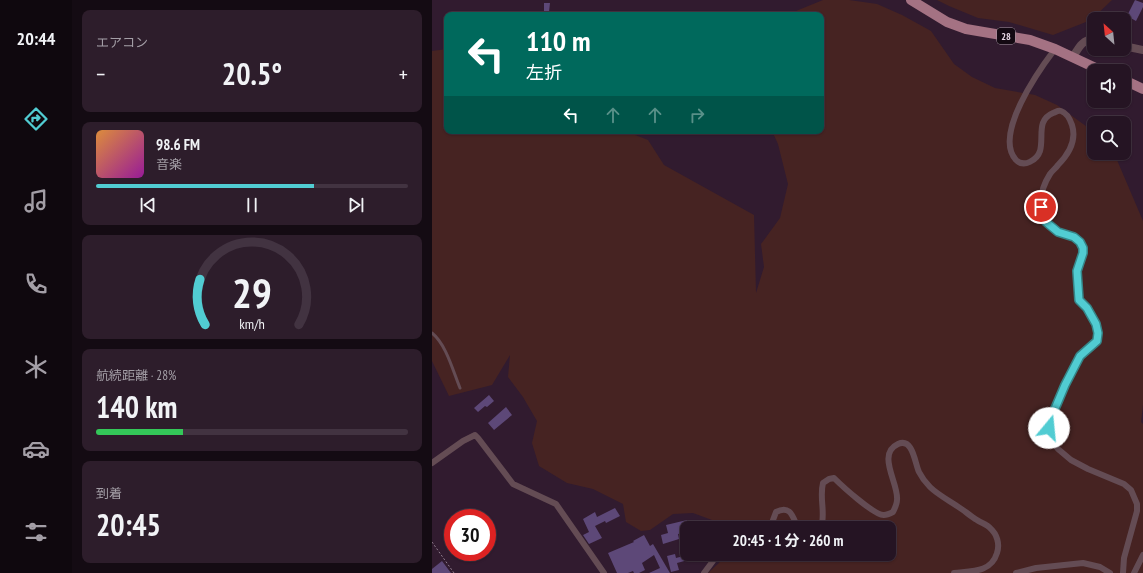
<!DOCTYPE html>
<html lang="ja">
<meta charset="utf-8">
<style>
:root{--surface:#251423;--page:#2d1d2b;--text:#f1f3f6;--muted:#a39ea6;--line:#423341;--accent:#51ccd2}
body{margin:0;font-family:"PT Sans Narrow","Noto Sans JP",sans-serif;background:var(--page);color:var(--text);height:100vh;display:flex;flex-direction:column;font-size:15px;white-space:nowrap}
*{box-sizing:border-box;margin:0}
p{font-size:13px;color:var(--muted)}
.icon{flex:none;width:22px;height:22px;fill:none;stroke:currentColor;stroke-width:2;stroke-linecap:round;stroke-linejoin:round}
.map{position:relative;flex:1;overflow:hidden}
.sheet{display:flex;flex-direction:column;gap:10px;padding:10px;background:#140b13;width:360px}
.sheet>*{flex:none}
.banner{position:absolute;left:12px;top:12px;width:380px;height:122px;border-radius:8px;box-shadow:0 1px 3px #0004,0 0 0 1px var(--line);background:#00695c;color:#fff;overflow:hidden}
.needle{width:26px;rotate:333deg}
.controls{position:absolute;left:655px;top:12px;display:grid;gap:8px}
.controls a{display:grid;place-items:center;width:44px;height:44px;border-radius:8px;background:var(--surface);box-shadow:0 1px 3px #0004,0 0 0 1px var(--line);font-size:20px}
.speed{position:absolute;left:12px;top:509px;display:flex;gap:8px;font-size:20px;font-weight:700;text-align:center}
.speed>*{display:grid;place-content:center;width:52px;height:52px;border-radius:50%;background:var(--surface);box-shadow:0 1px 3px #0004,0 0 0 1px var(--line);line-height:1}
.speed .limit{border:6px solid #d22;background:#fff;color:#111}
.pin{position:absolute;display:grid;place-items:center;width:34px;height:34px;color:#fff;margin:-17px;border:2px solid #fff;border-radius:50%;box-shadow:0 1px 4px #0007}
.me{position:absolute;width:44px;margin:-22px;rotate:17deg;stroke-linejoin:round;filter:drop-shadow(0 0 3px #0008)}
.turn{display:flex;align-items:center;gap:14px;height:84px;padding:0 16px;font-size:18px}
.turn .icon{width:52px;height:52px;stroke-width:2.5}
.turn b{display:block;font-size:28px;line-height:34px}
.lanes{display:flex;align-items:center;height:38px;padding:0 16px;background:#0003;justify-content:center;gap:20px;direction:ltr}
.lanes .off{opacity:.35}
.big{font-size:30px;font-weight:700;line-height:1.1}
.sheet .tile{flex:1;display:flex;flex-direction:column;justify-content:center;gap:6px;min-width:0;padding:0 14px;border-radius:8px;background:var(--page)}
.sheet .dial{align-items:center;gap:0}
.dial svg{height:104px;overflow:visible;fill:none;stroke:var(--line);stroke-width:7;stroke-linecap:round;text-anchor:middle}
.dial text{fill:var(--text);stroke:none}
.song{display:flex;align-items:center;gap:12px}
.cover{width:48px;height:48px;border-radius:6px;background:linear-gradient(135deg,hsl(30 70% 55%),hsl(300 70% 35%))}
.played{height:4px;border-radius:2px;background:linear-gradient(90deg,var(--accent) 70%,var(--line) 70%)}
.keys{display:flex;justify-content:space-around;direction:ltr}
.heat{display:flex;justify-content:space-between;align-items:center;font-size:22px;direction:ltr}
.charge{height:6px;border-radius:3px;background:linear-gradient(90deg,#34c759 28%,var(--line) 0)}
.trip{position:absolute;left:248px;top:521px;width:216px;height:40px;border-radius:8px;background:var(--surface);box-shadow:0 1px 3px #0004,0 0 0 1px var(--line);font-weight:700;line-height:40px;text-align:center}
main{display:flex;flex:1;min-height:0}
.tabs{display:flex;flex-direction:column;width:72px;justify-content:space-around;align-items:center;background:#0f080e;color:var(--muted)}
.tabs .icon{width:28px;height:28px}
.tabs .active{color:var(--accent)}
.tabs b{font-size:18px;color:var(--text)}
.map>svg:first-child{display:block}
</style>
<main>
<nav class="tabs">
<b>20:44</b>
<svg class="icon active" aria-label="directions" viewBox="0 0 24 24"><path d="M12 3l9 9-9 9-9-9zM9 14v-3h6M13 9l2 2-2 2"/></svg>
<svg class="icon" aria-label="music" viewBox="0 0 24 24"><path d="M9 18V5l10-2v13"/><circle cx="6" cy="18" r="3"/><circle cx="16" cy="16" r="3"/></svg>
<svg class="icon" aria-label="phone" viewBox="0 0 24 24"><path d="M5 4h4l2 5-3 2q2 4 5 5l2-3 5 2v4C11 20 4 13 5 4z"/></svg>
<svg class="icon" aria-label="climate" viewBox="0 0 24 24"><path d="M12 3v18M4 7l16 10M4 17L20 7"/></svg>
<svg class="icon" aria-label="car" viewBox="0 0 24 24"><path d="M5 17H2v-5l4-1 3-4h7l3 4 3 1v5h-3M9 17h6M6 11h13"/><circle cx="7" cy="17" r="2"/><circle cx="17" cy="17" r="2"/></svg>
<svg class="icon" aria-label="filters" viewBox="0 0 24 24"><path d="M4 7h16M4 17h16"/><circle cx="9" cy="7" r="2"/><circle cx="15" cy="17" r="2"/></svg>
</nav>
<section class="sheet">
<div class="tile"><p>エアコン</p>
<div class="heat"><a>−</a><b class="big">20.5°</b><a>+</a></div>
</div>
<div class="tile">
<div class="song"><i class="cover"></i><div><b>98.6 FM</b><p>音楽</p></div></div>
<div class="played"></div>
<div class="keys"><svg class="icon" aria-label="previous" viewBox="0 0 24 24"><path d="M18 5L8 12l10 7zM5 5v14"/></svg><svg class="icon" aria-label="pause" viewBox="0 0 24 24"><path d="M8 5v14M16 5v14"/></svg><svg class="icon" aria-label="next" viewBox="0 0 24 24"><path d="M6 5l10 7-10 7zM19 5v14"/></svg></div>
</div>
<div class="tile dial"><svg viewBox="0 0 100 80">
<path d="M14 69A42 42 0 1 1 86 69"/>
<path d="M14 69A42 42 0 0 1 10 34" stroke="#51ccd2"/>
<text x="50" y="56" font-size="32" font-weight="700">29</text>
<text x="50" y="72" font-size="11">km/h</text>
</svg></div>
<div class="tile"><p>航続距離 · 28%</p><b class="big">140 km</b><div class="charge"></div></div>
<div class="tile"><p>到着</p><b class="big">20:45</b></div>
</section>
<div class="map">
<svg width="711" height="573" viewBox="0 0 711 573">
<rect width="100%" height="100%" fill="#311b2f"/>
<path fill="#462322" d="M391 0H417L445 4 470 15 499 31 522 64 540 77 563 88 603 95 625 105 662 132V153H682L711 221V405L709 422 711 424V573H276L287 563 294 554H457V528H289L280 520 261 513 241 514 218 530 209 531 194 522 191 504 161 489 135 483 107 466 100 443 105 421 91 397 76 377 78 355 60 385 17 396 0 361V51L15 49V131H193L216 140 232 165 322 215 324 293 332 267 329 244 348 218 356 184 346 144 340 131H389V15H361L364 11Z
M505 0H680L659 20 621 35 577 22 546 18 517 6Z"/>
<path fill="#5d4878" d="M703 0 711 3V7L704 21 695 16Z
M112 3H118L117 12H112Z
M57 395 62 401 55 407 53 406 46 412 42 408Z
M74 407 80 415 62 430 56 423Z
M183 508 188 516 174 523 173 521 163 526 170 538 157 544 151 535 157 532 151 519 163 512 165 517Z
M255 520 257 528H255V532L246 534 247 539 231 544 229 535 236 533 234 525Z
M212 535 218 546 221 544 238 573H217L228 568 222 555 210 563 213 570 207 573H202L201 571 196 573H185L176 553 202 542 201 541Z
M243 554 244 558 259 554 260 559 245 563 247 570 239 572 235 556Z
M10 561 19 573H0V569Z"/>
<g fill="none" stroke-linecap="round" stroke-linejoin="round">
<path stroke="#917e8f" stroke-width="1" stroke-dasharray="2 2" stroke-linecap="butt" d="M0 542 22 573"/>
<path stroke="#644c54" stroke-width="3" d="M0 333C14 344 21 371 28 388"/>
<path stroke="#644c54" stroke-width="6" d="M623 49C607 70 561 135 584 160 592 168 605 160 608 151 612 137 604 120 621 113 624 112 626 110 629 111 635 113 638 119 640 125 645 141 637 154 626 165 624 168 620 171 618 174 611 185 607 199 610 212 611 220 619 229 626 233 633 236 642 236 648 242 655 252 646 261 645 271 644 276 645 281 646 286 646 290 646 297 648 301 649 303 652 306 654 308 663 318 666 328 665 341L648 356 633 385 619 418 617 428 619 439 626 449 639 460 656 469 692 484 699 490 705 504V511L692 558 691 573
M0 463 31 441 43 435 46 438 81 484 124 504 172 573
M297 528 304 526 308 528
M338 528 344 512C359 504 361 518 366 528
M389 528C394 513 387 498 391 483L397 479 402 478C410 486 443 516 452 515 455 515 459 513 461 512 463 508 465 504 465 500 467 484 444 454 466 444 481 437 483 464 487 472 489 476 494 483 498 487 505 494 516 500 525 506 532 510 538 516 545 520 549 523 555 524 558 528 565 534 568 544 565 553 559 573 539 571 522 573
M272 573 281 561 283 554
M584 573 604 568 651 563 668 567 678 573
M702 573 711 555"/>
<path stroke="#644c54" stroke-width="8" d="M692 46 711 50
M641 57C647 47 650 40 662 39"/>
<path stroke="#a47283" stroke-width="10" d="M479 0 515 22 534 29 598 40 623 49 670 71
M692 80 711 89"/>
</g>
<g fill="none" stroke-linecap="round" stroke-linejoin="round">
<g stroke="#358588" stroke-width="10">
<path id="route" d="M609 207 610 213 614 222 626 232 642 237 648 242 651 248V253L645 271 647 300 655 308 664 324 666 333 665 341 648 356 633 385 619 418 617 428"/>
</g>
<use href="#route" stroke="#51ccd2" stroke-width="7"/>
</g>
<g text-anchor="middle" stroke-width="4" stroke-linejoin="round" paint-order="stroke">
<rect fill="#130912" stroke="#a89aa6" stroke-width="1" x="565" y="28" width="18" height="16" rx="3"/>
<g font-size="10" font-weight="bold" fill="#e8d8e6">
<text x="574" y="40">28</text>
</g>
</g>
</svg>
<div class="controls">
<a><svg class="needle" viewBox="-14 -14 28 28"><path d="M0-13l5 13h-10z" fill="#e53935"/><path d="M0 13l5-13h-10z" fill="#a39ea6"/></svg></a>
<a><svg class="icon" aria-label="sound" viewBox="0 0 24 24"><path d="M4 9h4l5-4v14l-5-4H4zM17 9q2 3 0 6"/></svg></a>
<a><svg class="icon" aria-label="search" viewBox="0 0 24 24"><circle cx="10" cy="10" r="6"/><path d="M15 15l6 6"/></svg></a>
</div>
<div class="speed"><div class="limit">30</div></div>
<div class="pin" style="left:609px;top:207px;background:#d93025"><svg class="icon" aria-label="arrive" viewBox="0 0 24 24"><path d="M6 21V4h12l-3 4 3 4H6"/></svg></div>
<svg class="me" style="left:617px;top:428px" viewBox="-20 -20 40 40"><circle r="19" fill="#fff"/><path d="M0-13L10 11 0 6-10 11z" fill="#51ccd2"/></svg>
<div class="trip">20:45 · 1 分 · 260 m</div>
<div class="banner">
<div class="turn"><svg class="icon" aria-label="left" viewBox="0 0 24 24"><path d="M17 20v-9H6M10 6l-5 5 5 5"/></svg><div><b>110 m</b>左折</div></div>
<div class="lanes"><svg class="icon" aria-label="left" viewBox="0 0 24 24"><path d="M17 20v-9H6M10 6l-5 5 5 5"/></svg><svg class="icon off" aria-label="ahead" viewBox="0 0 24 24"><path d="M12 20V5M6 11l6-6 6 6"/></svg><svg class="icon off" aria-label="ahead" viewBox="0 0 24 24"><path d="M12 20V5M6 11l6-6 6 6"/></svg><svg class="icon off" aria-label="right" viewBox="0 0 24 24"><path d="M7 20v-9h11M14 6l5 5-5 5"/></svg></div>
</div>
</div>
</main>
